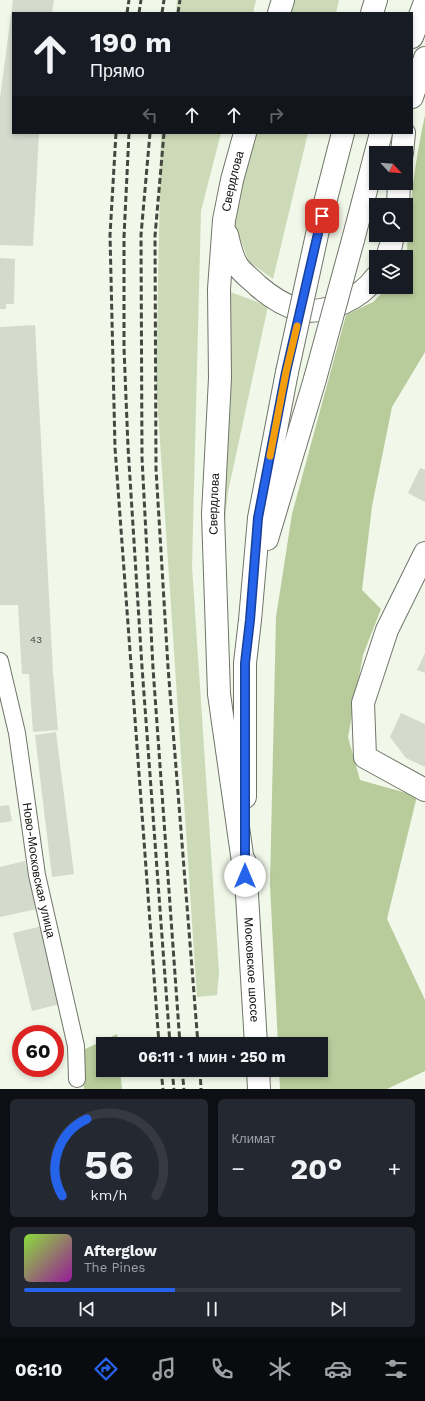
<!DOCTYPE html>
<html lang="ru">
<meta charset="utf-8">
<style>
:root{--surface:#171b24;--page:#242831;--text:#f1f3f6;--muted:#9ea1a6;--line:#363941;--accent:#2563eb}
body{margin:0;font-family:"Work Sans",sans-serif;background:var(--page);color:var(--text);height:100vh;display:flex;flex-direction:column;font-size:15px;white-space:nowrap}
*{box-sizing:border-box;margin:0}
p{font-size:13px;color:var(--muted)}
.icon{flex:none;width:22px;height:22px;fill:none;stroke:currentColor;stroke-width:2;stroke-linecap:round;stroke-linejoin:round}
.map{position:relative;height:1089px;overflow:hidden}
.panel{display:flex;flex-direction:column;gap:10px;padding:10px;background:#0d0f14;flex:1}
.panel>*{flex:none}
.guide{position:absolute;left:12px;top:12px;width:401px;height:122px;border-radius:0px;box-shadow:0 2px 6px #0003;background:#171b24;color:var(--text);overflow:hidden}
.needle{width:26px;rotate:116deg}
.tools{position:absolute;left:369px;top:146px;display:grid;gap:8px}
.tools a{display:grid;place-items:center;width:44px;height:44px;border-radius:0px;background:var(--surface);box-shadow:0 2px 6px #0003;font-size:20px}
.speed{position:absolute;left:12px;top:1025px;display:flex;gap:8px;font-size:20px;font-weight:700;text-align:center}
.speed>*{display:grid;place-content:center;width:52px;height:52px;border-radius:50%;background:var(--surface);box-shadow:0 2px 6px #0003;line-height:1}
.speed .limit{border:6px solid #d22;background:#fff;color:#111}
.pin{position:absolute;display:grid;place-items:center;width:34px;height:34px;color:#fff;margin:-17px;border-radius:8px;box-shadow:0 2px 6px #0006}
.me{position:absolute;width:44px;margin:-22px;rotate:0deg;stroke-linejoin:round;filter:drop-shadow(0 0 3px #0008)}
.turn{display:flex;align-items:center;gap:14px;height:84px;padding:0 12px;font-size:18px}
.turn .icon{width:52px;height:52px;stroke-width:2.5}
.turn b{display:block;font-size:28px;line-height:34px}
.lanes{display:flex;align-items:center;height:38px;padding:0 12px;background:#0003;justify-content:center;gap:20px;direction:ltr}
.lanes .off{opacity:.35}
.big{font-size:30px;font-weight:700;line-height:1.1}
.panel .tile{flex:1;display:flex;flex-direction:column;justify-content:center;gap:6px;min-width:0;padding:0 14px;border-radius:6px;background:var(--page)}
.panel .dial{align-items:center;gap:0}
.dial svg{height:104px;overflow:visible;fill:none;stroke:var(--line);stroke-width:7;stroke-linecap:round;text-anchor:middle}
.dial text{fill:var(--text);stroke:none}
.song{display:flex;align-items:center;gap:12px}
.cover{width:48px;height:48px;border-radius:6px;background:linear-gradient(135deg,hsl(90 70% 55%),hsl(300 70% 35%))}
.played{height:4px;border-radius:2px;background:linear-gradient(90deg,var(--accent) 40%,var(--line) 40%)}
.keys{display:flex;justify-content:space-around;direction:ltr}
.heat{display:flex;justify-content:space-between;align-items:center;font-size:22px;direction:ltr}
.panel .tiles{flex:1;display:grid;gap:10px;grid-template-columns:1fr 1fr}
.tile:last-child{grid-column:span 2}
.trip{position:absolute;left:96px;top:1037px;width:232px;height:40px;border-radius:0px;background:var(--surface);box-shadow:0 2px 6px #0003;font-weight:700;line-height:40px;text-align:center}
.tabs{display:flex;height:64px;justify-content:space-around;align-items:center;background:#090b0e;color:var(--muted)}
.tabs .icon{width:28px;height:28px}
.tabs .selected{color:var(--accent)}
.tabs b{font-size:18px;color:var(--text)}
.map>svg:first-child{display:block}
</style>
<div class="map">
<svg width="425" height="1089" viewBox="0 0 425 1089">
<rect width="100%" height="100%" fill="#f1f7e9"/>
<path fill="#ccdab8" d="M177 0H256L253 13H176Z
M287 0H339L336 13H283Z
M161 133H221L201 211 192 566 219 973 217 995 197 997 156 381Z
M251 133H308L273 279 249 262 233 219Z
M225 290 268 306 228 492 212 643Z"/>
<path fill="#b8cb9b" d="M425 115V352L392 407 372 506 362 590 381 609 363 655 348 737 360 780 417 796 387 919 425 1000V1071L387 1089H280L279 1070H321V1044H278L270 885 276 617 292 514 346 315 373 302 388 287H406C406 231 413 170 425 115Z
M117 1034 118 1044H103V1070H120L122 1089H84L81 1051Z"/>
<path fill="#d4dacc" d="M13 0H54L52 13H13V133H39L33 246 0 245V98Z
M0 258 15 259 14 304H6V309H0Z
M35 325 53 673 58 730 33 732 29 674H22L18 605H0V327Z
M420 468 425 470V502L408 493Z
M425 653V673L417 670Z
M401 713 425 724V767L406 758 390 737Z
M56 732 74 874 52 877 35 735Z
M9 805 12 821 0 823V806Z
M25 861 37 909 0 917V867Z
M42 926 60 1004 32 1011 13 933Z"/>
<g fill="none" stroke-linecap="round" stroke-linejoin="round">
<g stroke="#707569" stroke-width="18">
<g id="street">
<path id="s1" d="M0 661 17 733 37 875 76 1046 77 1079"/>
</g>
</g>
<g stroke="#707569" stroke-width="24">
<path id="secondary" d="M425 553 387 630 363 703 365 757 425 790"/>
</g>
<g stroke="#707569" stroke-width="24">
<g id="primary">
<path d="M279 13 283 0"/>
<path d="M372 13 376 0"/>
<path d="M412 37 425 2"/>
<path d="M412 97 425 58"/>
<path d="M402 153 404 133"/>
<path d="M398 205 399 183"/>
<path d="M318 230 343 133"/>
<path d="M227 235C230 246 232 260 240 269 245 275 252 280 258 286 285 309 309 319 343 303 356 297 368 288 376 277"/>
<path d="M353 240 381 133"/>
<path d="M387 257 391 245 393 235"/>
<path d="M267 539 315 379"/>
<path d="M245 797V663L250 620 259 518 287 372"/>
<path id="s2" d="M245 862 256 1044"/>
<path id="s3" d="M245 876 219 694 213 514 220 378 219 289 224 220 232 180 245 133"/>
<path d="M258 1070 259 1089"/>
</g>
</g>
<use href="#street" stroke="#fff" stroke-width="16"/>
<use href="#secondary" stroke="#fff" stroke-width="22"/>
<use href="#primary" stroke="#fff" stroke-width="22"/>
<path stroke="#444740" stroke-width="3" stroke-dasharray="6 3" stroke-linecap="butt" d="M127 13 129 0
M139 13 141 0
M162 13 164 0
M178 13 180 0
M116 133 110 235 115 448 159 1044
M129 133 124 237V348L128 447 142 667 170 1044
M150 133 141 235 142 458 153 668 180 1044
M164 133 155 236 156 469 168 667 198 1044
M161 1070 163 1089
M172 1070 174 1089
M182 1070 184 1089
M200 1070 201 1089"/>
<g stroke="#707569" stroke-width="24" stroke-linecap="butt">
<path id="primary-bridge" d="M287 372 318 230
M315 379 353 240"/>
</g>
<use href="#primary-bridge" stroke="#fff" stroke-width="22"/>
</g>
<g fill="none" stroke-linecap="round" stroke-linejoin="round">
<g stroke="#184099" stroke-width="10">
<path id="route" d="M245 876V663L250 620 258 518 286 372 322 216"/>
</g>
<use href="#route" stroke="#2563eb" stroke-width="7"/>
<path stroke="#f59e0b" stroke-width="7" d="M270 456 286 372 297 326"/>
</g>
<g text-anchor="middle" stroke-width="4" stroke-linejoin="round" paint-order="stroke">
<g font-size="10" fill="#40433c">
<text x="36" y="643">43</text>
</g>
<g font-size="12" fill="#0f110c" stroke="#fff">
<text dy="4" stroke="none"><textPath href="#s3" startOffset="698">Свердлова</textPath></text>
<text dy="4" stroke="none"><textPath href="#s3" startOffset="374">Свердлова</textPath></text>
<text dy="4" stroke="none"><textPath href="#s1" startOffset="213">Ново-Московская улица</textPath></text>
<text dy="4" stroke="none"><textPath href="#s2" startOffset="108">Московское шоссе</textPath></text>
</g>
</g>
</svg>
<div class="tools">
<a><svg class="needle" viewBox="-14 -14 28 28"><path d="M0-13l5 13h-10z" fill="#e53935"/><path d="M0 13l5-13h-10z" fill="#9ea1a6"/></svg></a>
<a><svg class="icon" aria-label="search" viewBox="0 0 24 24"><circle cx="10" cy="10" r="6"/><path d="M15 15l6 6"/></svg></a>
<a><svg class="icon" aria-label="layers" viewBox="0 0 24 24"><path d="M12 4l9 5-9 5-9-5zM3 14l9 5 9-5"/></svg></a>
</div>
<div class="speed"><div class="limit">60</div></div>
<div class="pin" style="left:322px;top:216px;background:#d93025"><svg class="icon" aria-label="arrive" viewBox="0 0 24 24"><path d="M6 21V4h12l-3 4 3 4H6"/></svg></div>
<svg class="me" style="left:245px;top:876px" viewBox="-20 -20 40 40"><circle r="19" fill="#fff"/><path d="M0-13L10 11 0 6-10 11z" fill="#2563eb"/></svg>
<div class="trip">06:11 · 1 мин · 250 m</div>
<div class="guide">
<div class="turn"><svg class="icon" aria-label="ahead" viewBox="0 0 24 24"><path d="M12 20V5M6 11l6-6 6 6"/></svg><div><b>190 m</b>Прямо</div></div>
<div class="lanes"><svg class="icon off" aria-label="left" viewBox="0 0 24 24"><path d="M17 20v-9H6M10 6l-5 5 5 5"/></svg><svg class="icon" aria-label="ahead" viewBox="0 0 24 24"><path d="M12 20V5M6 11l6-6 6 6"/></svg><svg class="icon" aria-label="ahead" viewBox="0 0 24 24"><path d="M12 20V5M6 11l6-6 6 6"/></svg><svg class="icon off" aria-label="right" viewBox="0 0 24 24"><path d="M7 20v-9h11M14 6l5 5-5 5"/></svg></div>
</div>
</div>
<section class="panel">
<div class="tiles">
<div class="tile dial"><svg viewBox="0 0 100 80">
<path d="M14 69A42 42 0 1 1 86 69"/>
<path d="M14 69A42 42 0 0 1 33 10" stroke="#2563eb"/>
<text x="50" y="56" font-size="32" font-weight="700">56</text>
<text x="50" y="72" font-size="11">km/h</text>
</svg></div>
<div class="tile"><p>Климат</p>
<div class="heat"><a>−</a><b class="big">20°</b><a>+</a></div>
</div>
<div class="tile">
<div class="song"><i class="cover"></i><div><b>Afterglow</b><p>The Pines</p></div></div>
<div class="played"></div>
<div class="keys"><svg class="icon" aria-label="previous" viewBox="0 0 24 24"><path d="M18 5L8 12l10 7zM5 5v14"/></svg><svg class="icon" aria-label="pause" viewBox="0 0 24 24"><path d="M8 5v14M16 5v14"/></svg><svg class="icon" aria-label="next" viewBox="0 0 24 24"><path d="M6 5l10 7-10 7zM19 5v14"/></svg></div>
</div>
</div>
</section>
<nav class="tabs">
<b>06:10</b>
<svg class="icon selected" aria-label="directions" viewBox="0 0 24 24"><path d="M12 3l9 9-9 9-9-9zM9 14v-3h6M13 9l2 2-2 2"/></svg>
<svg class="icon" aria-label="music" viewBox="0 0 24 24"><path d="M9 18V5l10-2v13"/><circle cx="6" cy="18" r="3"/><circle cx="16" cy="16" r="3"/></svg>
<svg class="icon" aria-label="phone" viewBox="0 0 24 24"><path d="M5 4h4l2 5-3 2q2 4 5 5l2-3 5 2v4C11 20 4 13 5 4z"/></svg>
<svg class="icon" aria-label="climate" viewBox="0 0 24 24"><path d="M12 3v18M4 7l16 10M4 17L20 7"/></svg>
<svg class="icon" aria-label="car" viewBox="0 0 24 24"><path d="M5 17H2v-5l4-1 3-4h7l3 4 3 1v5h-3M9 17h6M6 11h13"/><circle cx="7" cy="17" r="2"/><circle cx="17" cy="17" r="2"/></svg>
<svg class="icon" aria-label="filters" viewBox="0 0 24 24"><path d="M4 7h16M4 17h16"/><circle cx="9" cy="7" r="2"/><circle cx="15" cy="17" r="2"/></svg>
</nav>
